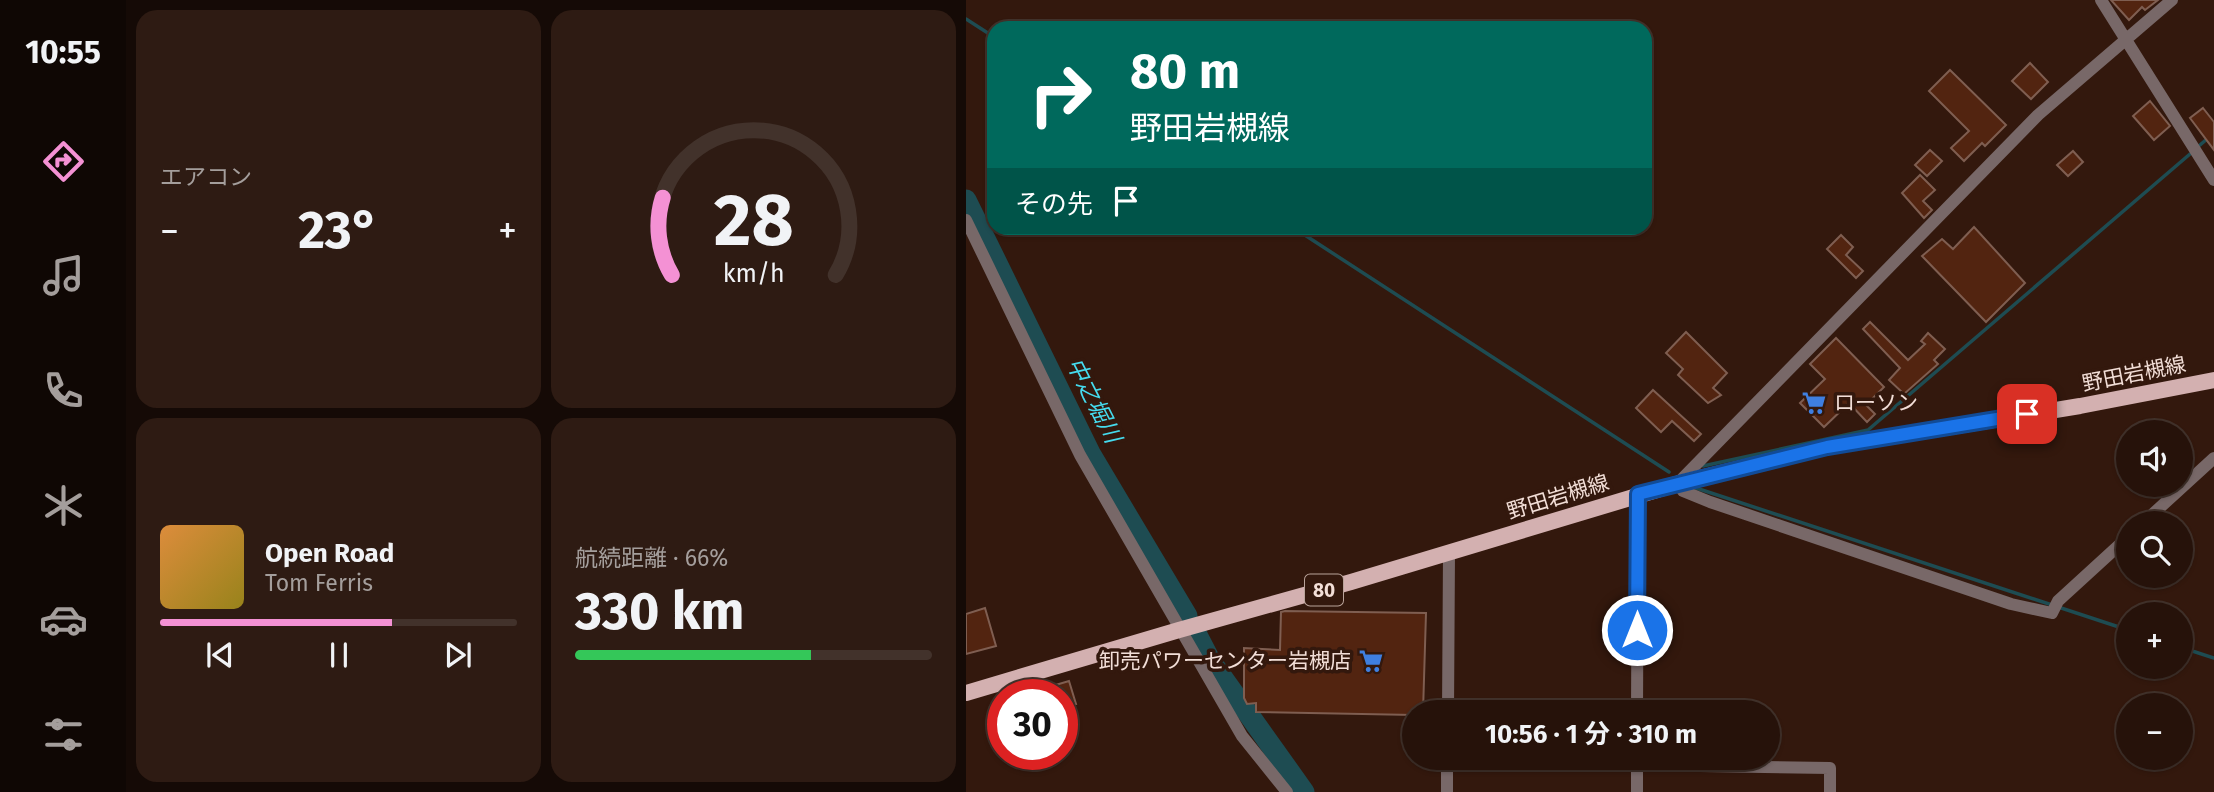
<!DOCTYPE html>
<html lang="ja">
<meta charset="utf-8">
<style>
:root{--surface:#26120a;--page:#2e1b13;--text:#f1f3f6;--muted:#a49e9c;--line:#42322b;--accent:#f491d4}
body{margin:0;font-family:"Fira Sans","Noto Sans JP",sans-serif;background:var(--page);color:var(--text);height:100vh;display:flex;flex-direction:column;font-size:26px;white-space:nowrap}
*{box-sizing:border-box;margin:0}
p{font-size:23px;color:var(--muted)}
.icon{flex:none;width:38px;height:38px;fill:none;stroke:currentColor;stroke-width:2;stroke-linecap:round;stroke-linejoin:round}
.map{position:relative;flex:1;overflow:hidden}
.drawer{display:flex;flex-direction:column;gap:10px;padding:10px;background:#150a06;width:840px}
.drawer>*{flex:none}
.top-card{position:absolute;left:21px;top:21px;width:665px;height:214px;border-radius:21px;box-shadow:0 2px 5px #0004,0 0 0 2px var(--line);background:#00695c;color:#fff;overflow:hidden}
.fabs{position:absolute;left:1150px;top:420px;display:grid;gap:14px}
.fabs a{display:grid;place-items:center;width:77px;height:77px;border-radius:50%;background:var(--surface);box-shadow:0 2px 5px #0004,0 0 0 2px var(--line);font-size:35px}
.speed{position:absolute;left:21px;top:679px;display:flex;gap:14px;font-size:35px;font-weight:700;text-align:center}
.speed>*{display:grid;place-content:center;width:91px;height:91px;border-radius:50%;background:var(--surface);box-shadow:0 2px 5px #0004,0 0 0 2px var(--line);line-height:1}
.speed .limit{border:10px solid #d22;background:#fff;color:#111}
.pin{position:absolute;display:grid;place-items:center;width:60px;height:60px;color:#fff;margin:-30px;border-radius:14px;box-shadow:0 4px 10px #0006}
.me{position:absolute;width:77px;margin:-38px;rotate:0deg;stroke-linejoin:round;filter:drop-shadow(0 0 5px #0008)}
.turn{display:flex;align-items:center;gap:24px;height:147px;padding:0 28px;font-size:32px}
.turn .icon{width:91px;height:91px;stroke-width:2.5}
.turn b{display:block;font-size:49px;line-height:60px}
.then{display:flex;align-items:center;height:66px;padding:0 28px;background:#0003;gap:14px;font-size:26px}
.big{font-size:52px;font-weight:700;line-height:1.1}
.drawer .card{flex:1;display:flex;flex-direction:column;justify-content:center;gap:10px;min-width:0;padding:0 24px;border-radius:21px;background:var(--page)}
.drawer .dial{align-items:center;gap:0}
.dial svg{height:182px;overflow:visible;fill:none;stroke:var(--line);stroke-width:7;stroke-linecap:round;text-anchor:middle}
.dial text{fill:var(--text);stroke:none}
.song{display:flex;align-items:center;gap:21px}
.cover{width:84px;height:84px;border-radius:10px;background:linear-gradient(135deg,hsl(30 70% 55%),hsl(50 70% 35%))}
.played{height:7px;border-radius:4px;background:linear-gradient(90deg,var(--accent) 65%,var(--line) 65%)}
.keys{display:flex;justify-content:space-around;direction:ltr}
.heat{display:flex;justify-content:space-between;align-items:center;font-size:38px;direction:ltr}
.charge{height:10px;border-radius:5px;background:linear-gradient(90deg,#34c759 66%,var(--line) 0)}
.drawer .tiles{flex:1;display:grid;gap:10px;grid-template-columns:repeat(2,1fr)}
.trip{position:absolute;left:436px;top:700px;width:378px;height:70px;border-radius:35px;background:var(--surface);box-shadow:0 2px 5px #0004,0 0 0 2px var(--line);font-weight:700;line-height:70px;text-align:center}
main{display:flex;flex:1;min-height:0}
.tab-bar{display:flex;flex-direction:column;width:126px;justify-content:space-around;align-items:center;background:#0f0704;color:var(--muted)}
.tab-bar .icon{width:49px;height:49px}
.tab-bar .on{color:var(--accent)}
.tab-bar b{font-size:32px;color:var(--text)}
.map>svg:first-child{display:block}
</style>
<main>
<nav class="tab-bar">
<b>10:55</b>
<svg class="icon on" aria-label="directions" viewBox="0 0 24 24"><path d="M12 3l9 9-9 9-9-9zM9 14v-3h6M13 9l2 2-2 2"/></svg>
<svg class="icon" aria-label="music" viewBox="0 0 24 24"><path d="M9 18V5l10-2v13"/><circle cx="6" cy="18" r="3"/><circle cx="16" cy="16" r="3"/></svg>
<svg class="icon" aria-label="phone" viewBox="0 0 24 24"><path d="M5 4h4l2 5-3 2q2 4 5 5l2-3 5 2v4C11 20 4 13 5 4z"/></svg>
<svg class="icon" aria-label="climate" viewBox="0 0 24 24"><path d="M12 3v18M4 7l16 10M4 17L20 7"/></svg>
<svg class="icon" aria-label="car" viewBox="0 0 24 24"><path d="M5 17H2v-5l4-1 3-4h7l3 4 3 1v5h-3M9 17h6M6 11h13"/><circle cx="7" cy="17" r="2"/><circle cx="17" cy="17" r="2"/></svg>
<svg class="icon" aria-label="filters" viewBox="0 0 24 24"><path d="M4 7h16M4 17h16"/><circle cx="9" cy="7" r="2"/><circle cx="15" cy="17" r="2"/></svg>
</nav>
<section class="drawer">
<div class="tiles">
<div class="card"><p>エアコン</p>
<div class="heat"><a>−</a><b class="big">23°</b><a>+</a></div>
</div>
<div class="card dial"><svg viewBox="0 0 100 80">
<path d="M14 69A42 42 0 1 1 86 69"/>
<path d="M14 69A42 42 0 0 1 10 35" stroke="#f491d4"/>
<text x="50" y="56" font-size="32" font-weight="700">28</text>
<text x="50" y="72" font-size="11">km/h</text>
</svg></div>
<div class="card">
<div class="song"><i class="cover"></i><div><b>Open Road</b><p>Tom Ferris</p></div></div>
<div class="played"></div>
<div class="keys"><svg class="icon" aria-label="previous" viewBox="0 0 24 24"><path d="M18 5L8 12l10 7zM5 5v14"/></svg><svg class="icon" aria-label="pause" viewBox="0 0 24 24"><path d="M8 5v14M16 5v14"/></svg><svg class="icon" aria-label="next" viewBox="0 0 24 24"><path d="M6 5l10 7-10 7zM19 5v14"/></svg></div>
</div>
<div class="card"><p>航続距離 · 66%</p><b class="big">330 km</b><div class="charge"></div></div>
</div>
</section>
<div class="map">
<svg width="1248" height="792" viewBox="0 0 1248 792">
<rect width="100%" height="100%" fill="#33180d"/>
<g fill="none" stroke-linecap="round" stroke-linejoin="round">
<path stroke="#1e4c52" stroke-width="3.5" d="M0 19 28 37
M1234 145 1248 133
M328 228 703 472
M737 466 902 430 1224 154
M730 488 1162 630
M1214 647 1248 658"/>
<path stroke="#1e4c52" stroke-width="21" d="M0 200 125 455 221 616
M230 633 244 660 338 792"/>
</g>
<path fill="#522410" stroke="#7f5e51" stroke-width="2" d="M1145 0H1192L1179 10 1176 7 1163 20Z
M1064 63 1082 82 1065 99 1046 81Z
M984 70 1040 125 1019 146 1016 143 998 161 985 148 1003 131 963 91Z
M1184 101 1204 126 1188 140 1167 116Z
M1237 108 1248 122V150L1224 118Z
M964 150 976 161 961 176 949 165Z
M1107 151 1117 162 1102 176 1091 165Z
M954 175 969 190 957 201 966 210 958 218 936 193Z
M1008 227 1059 283 1020 322 956 256 976 239 987 249Z
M875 235 887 247 880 255 897 271 890 278 861 249Z
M904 322 942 360 959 344 955 341 962 333 979 349 968 360 972 364 938 394 923 380 934 368 897 329Z
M720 332 761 373 747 388 755 395 742 403 712 375 717 369 700 353Z
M870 338 918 387 900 405 909 414 901 422 883 403 858 427 834 403 859 379 844 364Z
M687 390 735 434 728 441 706 421 695 432 670 408Z
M19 608 30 646 0 654V614Z
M319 611 460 613 457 712H448V715L290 712V703L281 704 278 698V648L314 650 315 612Z
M103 681 110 704 96 708V695H67L66 692Z"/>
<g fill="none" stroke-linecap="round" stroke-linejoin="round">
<path stroke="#786868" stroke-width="12" d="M1135 0 1248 180
M0 220 114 455 276 736 321 792
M1177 523 1248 458
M1162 537 1092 601 1086 613 1045 604 744 502 717 491 712 483 1072 115 1206 0
M482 712 483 553
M671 712 672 494
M671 765 864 768V792
M481 792V758
M671 792V758"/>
<path stroke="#d3b0b0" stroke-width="16" d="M0 693 213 630 385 582 714 483 861 447 1114 406 1248 380"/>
</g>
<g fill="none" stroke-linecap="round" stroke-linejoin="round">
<g stroke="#114b97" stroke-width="18">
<path id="route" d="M671 630 672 494 861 447 1061 414"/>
</g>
<use href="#route" stroke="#1a73e8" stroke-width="12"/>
</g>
<defs>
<g id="supermarket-bare" transform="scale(1.89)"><path d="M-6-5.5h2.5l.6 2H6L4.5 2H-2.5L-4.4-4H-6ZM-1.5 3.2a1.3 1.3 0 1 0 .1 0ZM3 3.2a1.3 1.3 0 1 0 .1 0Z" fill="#3f7fe0" stroke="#33180d" stroke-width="2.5" paint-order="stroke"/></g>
</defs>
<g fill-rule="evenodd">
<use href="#supermarket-bare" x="848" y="403"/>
<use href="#supermarket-bare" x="405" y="661"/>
</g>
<g text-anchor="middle" stroke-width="7" stroke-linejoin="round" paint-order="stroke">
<rect fill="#33180d" stroke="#b9a39a" stroke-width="2" x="339" y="574.5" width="38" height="31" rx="5"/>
<g font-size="19" font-weight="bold" fill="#f2ded7">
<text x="358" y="597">80</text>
</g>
<g font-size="21" fill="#f2ded7" stroke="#33180d">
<text transform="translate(1168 374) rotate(-11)" y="7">野田岩槻線</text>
<text transform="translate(592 497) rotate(-17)" y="7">野田岩槻線</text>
</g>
<g font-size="21" fill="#f2ded7" stroke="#33180d" text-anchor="start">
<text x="868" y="410">ローソン</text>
<text x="385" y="668" text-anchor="end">卸売パワーセンター岩槻店</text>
</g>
<g font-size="23" font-style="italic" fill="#45dbee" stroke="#33180d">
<text transform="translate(128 400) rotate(63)" y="8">中之堀川</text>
</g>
</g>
</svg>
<div class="fabs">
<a><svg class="icon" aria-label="sound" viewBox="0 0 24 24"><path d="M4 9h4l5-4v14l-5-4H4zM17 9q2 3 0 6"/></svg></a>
<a><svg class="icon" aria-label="search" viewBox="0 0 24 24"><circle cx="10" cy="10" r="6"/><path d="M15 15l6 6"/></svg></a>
<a>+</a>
<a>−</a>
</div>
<div class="speed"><div class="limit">30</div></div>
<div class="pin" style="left:1061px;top:414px;background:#d93025"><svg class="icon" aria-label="arrive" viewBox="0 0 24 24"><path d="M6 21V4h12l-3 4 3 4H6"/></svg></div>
<svg class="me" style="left:671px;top:630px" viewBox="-20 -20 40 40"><circle r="17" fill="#1a73e8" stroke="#fff" stroke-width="3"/><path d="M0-11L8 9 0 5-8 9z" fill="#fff"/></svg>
<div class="trip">10:56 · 1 分 · 310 m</div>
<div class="top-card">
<div class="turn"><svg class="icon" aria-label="right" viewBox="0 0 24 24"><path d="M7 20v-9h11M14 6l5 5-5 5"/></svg><div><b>80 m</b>野田岩槻線</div></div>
<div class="then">その先<svg class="icon" aria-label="arrive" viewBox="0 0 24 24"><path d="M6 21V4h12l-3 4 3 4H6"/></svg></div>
</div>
</div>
</main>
